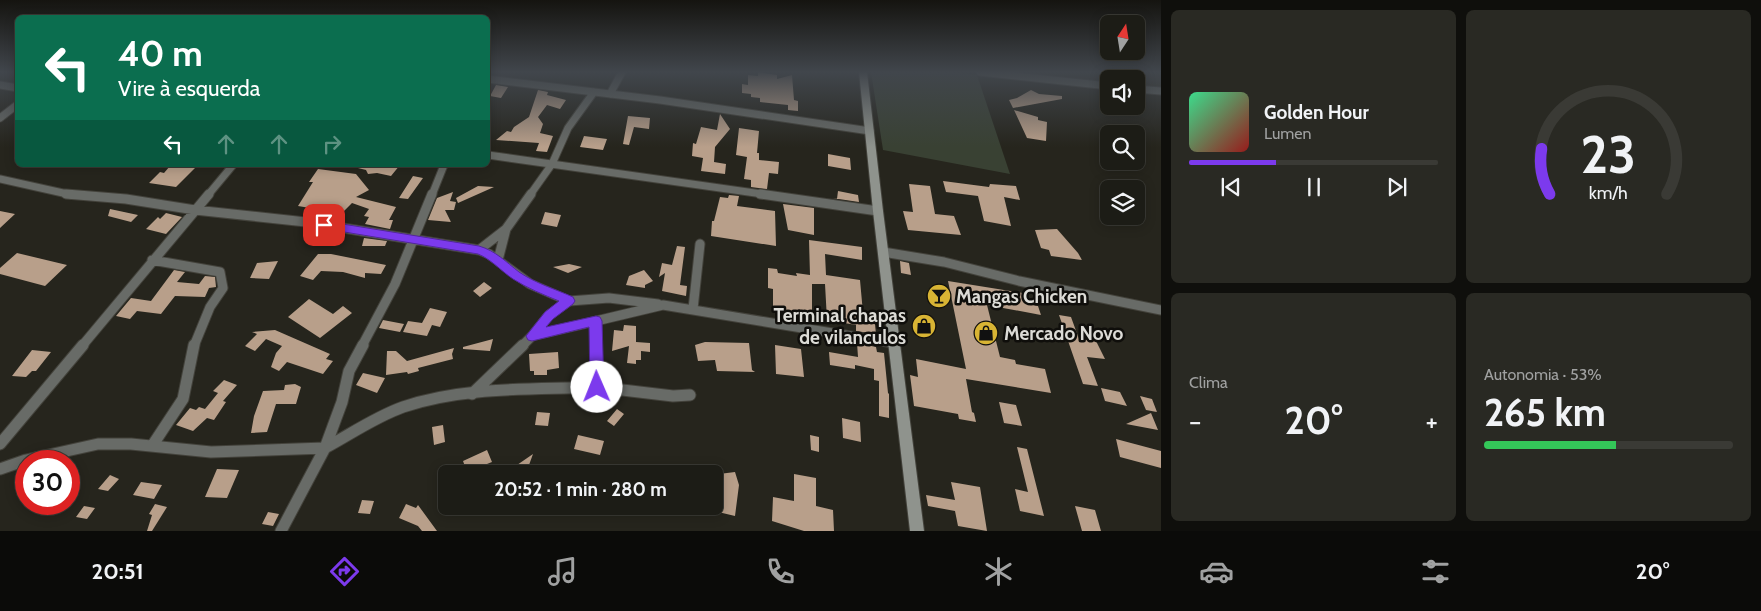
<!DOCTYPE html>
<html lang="pt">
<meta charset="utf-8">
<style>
:root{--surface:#1c1c16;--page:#292923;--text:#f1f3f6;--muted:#a0a1a1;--line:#3a3a35;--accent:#7c3aed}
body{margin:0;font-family:Cabin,sans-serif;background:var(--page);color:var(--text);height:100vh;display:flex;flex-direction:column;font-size:19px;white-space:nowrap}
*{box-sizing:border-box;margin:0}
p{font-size:16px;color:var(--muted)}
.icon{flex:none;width:28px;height:28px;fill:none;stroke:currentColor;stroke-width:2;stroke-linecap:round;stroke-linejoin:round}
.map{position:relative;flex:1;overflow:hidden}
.panel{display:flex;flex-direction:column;gap:10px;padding:10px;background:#0f0f0c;width:600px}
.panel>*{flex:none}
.top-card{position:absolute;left:15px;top:15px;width:475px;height:152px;border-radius:8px;box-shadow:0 2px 12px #0003,0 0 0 1px var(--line);background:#0b6e4f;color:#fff;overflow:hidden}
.needle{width:32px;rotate:12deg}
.buttons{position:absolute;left:1100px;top:15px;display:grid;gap:10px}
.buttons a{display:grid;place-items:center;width:45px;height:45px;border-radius:8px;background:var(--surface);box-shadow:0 2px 12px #0003,0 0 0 1px var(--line);font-size:25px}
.speed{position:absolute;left:15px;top:450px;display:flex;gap:10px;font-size:25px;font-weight:700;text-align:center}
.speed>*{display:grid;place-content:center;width:65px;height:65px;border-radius:50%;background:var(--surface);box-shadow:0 2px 12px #0003,0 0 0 1px var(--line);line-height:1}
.speed .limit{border:8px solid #d22;background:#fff;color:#111}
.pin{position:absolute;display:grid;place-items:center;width:42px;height:42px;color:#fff;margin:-21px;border-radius:10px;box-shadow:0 2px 8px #0006}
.me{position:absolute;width:55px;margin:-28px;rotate:359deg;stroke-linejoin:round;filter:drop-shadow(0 0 4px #0008)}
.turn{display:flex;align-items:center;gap:18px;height:105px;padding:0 20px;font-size:22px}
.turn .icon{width:65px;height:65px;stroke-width:2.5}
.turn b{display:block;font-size:35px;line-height:42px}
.lanes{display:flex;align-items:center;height:48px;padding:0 20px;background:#0003;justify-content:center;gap:25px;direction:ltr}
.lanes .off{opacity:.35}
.big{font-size:38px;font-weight:700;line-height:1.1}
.panel .tile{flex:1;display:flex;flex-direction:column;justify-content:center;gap:8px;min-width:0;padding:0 18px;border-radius:8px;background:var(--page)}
.panel .dial{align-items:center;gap:0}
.dial svg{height:130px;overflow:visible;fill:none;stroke:var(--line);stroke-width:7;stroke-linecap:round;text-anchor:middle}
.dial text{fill:var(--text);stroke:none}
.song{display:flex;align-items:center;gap:15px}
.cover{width:60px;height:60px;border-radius:8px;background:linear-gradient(135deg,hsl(150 70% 55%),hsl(0 70% 35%))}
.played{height:5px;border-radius:2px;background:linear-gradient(90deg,var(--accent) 35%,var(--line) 35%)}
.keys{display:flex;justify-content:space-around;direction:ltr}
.heat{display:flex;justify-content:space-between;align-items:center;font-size:28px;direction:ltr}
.charge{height:8px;border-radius:4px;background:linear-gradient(90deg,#34c759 53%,var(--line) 0)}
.panel .tiles{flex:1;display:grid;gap:10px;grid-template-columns:repeat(2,1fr)}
.trip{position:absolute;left:438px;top:465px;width:285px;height:50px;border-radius:8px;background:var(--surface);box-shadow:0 2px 12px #0003,0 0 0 1px var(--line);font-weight:700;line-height:50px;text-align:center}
.menu{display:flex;height:80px;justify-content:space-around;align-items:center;background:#0b0b09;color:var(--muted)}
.menu .icon{width:35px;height:35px}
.menu .on{color:var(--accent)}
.menu b{font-size:22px;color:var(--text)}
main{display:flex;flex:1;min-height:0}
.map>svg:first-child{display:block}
</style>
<main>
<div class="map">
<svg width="1161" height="531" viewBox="0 0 1161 531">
<rect width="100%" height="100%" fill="#26251d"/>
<path fill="#302f21" d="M1017 72H1161V87L1136 85V79H1109V82Z"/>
<path fill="#394133" d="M871 72H953L977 75 1010 174 883 150Z"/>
<path fill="#b89f8a" d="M758 72 777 75V79L792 75 794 100 798 101V111L788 110V105L760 102V98L751 97V94L742 93V84L748 85V75L758 76Z
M496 85 508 87 501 98 490 96Z
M538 90 548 92 547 95 566 100 560 109 547 105 538 117 543 124 540 133 553 136 547 152 536 151 539 143 496 140 507 131 511 132 514 127 529 117Z
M1031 90 1039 94 1062 96V99L1013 108 1009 100 1017 98Z
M1014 110 1038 117V120L1047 122 1046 141 1027 138Z
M720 114 730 129 715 147 714 162 726 164 725 174 701 171 703 158 692 156 693 143 696 144 701 127 717 130Z
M628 116 650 118 649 129 634 127 629 145 623 144Z
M739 128 759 131 757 153H759V160L779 162 778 174 769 173 767 189 751 187V180L744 179 747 157 736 155Z
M584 136 607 139 603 150 580 147Z
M828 154 850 158 851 170 828 166Z
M180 165H198L176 187 149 183 160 172 164 173 170 166 178 167Z
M358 165H400L391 176 377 173 368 174 366 170 358 168Z
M318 169 356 174 369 190 356 197 396 207 389 220H393L390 229 365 224 369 217 364 216 369 209 352 203 339 216 322 210 298 206 313 182H309Z
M413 176 423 178 408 199 399 198Z
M943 181 989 187 990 184 1016 186 1020 200 1004 197 1011 226 984 221 978 196 946 192Z
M909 184 930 186 935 214 954 216 961 235 908 230 903 211 913 212Z
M478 186 494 187 458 203 456 198Z
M838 191 858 195 859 202 832 198 837 199Z
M453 192 450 201 456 202 454 210H445L451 222 428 220 437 198Z
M729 195 739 196 737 206 775 211 776 246 711 236 712 221H714L720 197 728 198Z
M783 204 814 208V235L788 230Z
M110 209 138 215 131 222 108 216Z
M0 211 15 214 0 228Z
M545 212 561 215 557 227 541 224Z
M166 213 182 217 166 234 146 229 158 217 160 219Z
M1057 229 1078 253 1082 260 1051 256 1049 250 1041 248 1035 230Z
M364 238 387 241 385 246H362Z
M809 240 862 247V260L825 254 826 275 860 280 863 313 874 315 876 334 856 331V325L827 320 825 284H812V315L773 308V289L768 288V268L777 269 778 273 797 276 796 273 810 275Z
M677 246 685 247 680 285 687 286 686 296 662 291 665 273 659 277 662 263 672 265Z
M17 253 67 265 45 286 0 274V268Z
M318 254H331L386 265 381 274 365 273V278L343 272 321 271 313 280 300 276Z
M278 261 269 279 250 278 257 263Z
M900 261 909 263 911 275 901 273Z
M569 264 582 267 568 273 553 267Z
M174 270 185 272 177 282 199 284 205 276 215 277 216 287 209 288 205 297 175 296 161 314 137 311 130 319 116 316 131 298 151 301Z
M644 270 653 281 645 285V288L626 285 629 276Z
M948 281 1023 293 1027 304 1038 306 1041 315 987 305 1000 357 1015 360 1016 364 1045 369 1051 393 966 379 972 412 974 413 976 422 959 419 958 414 914 406 910 375 918 377 916 359 966 369Z
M484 282 492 288 480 297 473 291Z
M309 299 333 314 343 306 352 313 320 338 288 317Z
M430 308 447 312 440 327 432 325 427 336 403 332 408 321 422 323Z
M1059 315 1071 317 1079 339 1096 341 1105 359 1087 357 1098 386 1083 384Z
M383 320 404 324 400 332 379 328Z
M624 325 636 326V342L650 343V352L641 351V360H636V364L627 363 629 346 612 351 614 330 623 331Z
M275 330 330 354 326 359 333 361 323 374 287 362 279 371 271 367 276 353 282 346 266 339 255 351 245 346 257 334 252 332Z
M493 339 490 351 463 349V347Z
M705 342 749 343 752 370 755 372 717 371 715 360 698 361 695 345Z
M857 343 876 347 877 352 884 353 888 393 889 394V418L879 416V381L874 380V369L855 365V369L830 365 829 352 858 357Z
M775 345 801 349 804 377 776 374Z
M454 348 452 354 453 359 418 368 419 371 408 374 407 372 386 375 387 351H396L407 361Z
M32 350 51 352 36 371H32L26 377 12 376Z
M558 352 559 368 547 370V375H534V371H530L529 354Z
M363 373 385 378 377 393 356 385Z
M224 380 237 385 223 401 226 402 214 420 207 418 193 431 176 425 190 408 196 410 199 407 205 409 218 393 213 391Z
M295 384 301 387 296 404H276L267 432 251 433 254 416 263 391 284 390 285 385Z
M1101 388 1120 392 1127 406 1105 401Z
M1140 396 1152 399 1157 412 1146 410Z
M999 402 1016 405 1022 426 1004 423Z
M617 409 624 414 614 426 607 421Z
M537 412 550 413 548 426 535 425Z
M1151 413 1158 430 1126 424Z
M842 418 860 422 861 442 843 438Z
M443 425 445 442 434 445 432 427Z
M578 435 604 441 600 455 574 449Z
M810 435 819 437V452L811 450Z
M1116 439 1161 451V468L1120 457Z
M1017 447 1027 449 1044 516 1020 511 1015 489 1028 492Z
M487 450 492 462 467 472 463 461Z
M533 454 529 465 536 474H523L517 465Z
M217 469 239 470 227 498 205 497Z
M735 472 739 485 735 516 714 511V492L724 494 719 474Z
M794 474 816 478V506L833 510 834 531H804L772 521 773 497 794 501Z
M110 475 119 479 108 491 98 489Z
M141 482 162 485 154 499 133 495Z
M951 482 980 487 987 531 958 526 955 511 928 506 926 495 955 500Z
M362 500 374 501 370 514 358 513Z
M155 504 167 507 152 531H147L152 515 149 514Z
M406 504 416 508 418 505 437 531H422L418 526 399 518Z
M84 506 95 508 87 519 76 517Z
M1075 506 1095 510 1101 531H1082Z
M268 512 279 514 273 526 262 524Z"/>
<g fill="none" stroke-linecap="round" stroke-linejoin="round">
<g stroke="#43423b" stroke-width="9">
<path id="minor-far2" d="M980 72 1109 86
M488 79 660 100 870 131
M0 85 18 88
M1136 89 1161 91
M610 94 622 72
M0 118 18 104
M488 155 769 195
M0 179 72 195
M208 195 233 165
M432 195 444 165
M530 195 552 164 568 128 594 92"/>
</g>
<g stroke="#43423b" stroke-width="11">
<path id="minor-far1" d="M66 194 126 199 195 210 306 222 479 250 489 254 530 284 569 301 609 298 658 304
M760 194 878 211
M479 250 506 229 531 194
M883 252 944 262 1019 281 1161 310
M152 260 220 272 223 288 210 307 194 346
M498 260 506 229
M693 309 700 244
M532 336 549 315 569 301
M82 346 209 194
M362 346 395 284 432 194
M522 346 532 336 596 321
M596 346V321L663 305 893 343"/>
</g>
<g stroke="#43423b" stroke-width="13">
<path id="minor" d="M363 345 349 371 342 402 325 448C351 434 375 417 403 407 464 386 534 390 597 387L596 345
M597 387 673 396 690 395
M472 394 523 345
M0 444 83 345
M152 446 183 399 194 345
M0 469 26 460 98 444H131L211 452 325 448 281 531"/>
</g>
<g stroke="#43423b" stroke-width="2">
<path id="secondary" d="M859 72H867L883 211 924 531H910L873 211Z"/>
</g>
<use href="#minor-far2" stroke="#686b67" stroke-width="7"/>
<use href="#minor-far1" stroke="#686b67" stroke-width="9"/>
<use href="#minor" stroke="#686b67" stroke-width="11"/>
<use href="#secondary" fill="#8f938d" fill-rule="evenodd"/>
</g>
<linearGradient id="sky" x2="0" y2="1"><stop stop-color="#151410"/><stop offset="0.49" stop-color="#41464c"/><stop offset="1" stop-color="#41464c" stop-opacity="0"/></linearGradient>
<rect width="1161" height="147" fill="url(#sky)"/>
<path fill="#7c3aed" stroke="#51269a" d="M324 221 479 246C496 251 506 262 519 272 535 283 555 289 573 297L575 301 573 304 553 319 546 327 596 316 600 317 602 321 604 387 602 391 597 393 592 391 590 387 589 327 532 341 528 340 526 336 545 312 559 301C544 295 527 288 513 279 501 271 491 259 478 254L320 228 319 225 320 222Z"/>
<defs>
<g id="bar-disc" transform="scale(1.25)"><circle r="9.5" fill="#d8b434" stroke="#0f0e0b"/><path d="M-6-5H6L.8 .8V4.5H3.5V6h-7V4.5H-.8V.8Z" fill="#111"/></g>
<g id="shop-disc" transform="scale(1.25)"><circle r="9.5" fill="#d8b434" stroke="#0f0e0b"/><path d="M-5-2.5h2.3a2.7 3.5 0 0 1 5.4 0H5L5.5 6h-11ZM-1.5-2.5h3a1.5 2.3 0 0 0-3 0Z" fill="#111"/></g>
</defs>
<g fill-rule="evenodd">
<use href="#bar-disc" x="939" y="296"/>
<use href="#shop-disc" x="924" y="326"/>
<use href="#shop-disc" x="986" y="333"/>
</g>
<g text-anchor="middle" stroke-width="5" stroke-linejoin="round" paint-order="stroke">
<g font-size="19" font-weight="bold" fill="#dcdbd6" stroke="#0f0e0b" text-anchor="start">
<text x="956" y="303">Mangas Chicken</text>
<text x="906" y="322" text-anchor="end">Terminal chapas<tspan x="906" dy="22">de vilanculos</tspan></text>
<text x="1004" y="340">Mercado Novo</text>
</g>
</g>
</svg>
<div class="buttons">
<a><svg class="needle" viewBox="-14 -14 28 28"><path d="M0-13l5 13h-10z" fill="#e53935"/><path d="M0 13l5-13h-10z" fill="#a0a1a1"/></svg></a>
<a><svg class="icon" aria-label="sound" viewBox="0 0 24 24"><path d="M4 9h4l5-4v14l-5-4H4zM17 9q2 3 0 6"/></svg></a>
<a><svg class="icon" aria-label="search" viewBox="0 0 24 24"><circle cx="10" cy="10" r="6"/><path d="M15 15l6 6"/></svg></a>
<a><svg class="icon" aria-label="layers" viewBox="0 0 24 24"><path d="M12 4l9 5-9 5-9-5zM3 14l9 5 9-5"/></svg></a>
</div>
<div class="speed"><div class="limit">30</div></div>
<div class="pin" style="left:324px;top:225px;background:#d93025"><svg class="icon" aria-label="arrive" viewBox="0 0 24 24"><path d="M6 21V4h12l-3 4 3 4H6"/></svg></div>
<svg class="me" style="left:597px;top:387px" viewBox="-20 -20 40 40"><circle r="19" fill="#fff"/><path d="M0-13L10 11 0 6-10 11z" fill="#7c3aed"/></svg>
<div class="trip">20:52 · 1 min · 280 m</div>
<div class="top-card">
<div class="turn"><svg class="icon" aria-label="left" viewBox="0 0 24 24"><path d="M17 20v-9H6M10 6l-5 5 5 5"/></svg><div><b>40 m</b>Vire à esquerda</div></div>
<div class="lanes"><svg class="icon" aria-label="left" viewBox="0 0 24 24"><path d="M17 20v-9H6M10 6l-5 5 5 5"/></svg><svg class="icon off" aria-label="ahead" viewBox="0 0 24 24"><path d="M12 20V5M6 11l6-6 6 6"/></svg><svg class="icon off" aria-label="ahead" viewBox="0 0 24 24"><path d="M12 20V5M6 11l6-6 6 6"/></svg><svg class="icon off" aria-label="right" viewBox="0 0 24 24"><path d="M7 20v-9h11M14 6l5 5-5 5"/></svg></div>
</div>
</div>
<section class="panel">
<div class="tiles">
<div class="tile">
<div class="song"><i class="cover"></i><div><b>Golden Hour</b><p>Lumen</p></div></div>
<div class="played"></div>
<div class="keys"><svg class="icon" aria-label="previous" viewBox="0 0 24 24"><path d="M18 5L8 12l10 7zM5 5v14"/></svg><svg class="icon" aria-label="pause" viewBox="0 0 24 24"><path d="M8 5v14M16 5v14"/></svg><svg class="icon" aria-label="next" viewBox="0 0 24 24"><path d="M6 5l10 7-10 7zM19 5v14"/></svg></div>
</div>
<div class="tile dial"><svg viewBox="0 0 100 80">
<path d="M14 69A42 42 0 1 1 86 69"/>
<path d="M14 69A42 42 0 0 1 9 41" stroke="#7c3aed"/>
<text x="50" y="56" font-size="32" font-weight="700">23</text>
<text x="50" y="72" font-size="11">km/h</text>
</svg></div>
<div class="tile"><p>Clima</p>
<div class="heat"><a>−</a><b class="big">20°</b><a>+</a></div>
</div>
<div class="tile"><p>Autonomia · 53%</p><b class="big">265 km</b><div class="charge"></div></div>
</div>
</section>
</main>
<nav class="menu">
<b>20:51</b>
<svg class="icon on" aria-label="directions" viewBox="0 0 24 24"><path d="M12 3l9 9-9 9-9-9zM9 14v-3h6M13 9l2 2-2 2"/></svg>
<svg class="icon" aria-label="music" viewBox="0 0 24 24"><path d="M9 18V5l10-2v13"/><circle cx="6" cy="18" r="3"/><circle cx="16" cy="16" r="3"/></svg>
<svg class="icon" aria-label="phone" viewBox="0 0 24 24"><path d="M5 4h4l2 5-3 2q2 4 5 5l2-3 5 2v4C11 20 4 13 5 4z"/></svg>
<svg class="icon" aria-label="climate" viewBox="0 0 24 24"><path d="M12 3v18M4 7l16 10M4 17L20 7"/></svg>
<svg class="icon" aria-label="car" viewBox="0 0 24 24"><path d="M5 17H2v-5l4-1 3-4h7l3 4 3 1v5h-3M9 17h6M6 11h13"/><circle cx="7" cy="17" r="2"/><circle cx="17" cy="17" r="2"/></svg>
<svg class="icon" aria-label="filters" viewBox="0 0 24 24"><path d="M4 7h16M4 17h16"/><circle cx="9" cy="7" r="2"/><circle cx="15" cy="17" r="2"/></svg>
<b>20°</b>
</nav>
